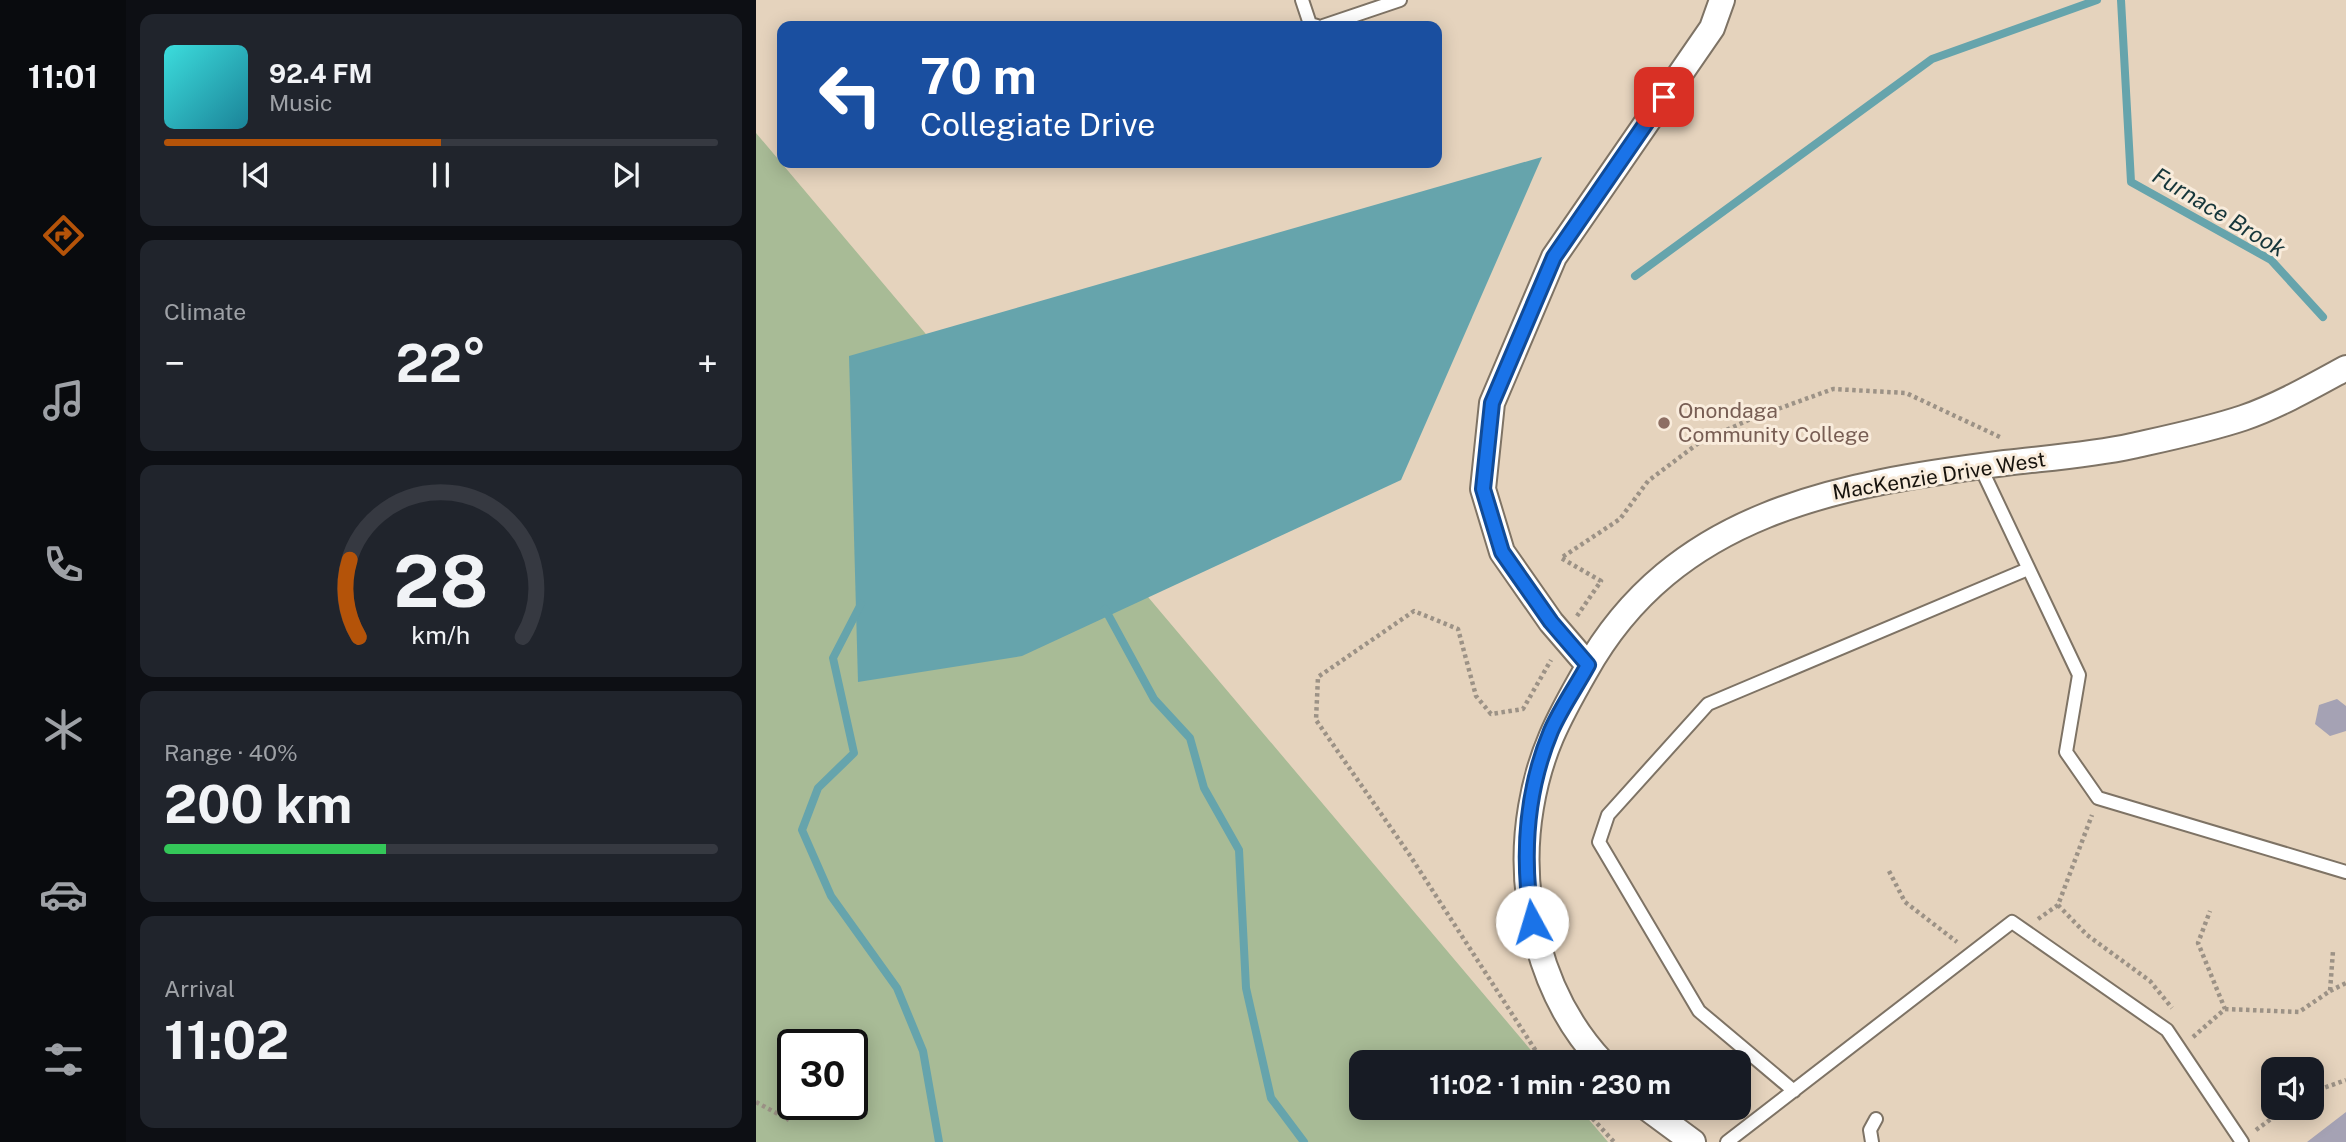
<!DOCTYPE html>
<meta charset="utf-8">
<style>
:root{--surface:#171b24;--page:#20242c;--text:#f1f3f6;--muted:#9ea1a6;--line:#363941;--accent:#b45309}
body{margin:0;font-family:"Public Sans",sans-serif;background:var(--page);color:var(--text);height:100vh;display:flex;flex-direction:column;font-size:26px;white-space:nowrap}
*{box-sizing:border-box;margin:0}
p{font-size:23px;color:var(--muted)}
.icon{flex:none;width:38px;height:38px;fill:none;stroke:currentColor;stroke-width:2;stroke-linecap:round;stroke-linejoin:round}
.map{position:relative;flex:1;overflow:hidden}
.sheet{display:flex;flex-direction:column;gap:14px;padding:14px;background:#0d0f14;width:630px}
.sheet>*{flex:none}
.guide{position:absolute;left:21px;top:21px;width:665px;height:147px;border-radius:14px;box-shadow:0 4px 18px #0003;background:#1a4fa0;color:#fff;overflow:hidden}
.controls{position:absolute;left:1505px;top:1057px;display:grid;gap:14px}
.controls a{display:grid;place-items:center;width:63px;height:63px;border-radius:14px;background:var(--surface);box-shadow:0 4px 18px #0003;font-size:35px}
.speed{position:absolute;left:21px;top:1029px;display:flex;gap:14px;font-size:35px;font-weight:700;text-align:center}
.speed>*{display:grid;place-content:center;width:91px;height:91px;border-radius:50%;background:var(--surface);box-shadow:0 4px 18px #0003;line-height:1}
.speed .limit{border:4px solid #111;border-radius:10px;background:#fff;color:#111}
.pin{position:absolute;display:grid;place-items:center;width:60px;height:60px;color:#fff;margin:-30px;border-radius:14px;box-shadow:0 4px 10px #0006}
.me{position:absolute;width:77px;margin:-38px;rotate:354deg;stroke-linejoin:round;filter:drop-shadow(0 0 5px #0008)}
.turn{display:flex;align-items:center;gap:24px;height:147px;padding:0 28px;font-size:32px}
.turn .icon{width:91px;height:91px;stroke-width:2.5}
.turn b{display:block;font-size:49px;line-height:60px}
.big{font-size:52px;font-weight:700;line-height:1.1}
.sheet .card{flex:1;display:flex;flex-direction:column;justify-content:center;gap:10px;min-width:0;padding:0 24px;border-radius:14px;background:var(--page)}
.sheet .dial{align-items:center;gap:0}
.dial svg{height:182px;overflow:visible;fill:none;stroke:var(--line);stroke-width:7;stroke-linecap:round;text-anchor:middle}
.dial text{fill:var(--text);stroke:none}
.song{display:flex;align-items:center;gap:21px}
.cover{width:84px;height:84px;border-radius:10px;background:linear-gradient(135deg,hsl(180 70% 55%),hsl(190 70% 35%))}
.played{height:7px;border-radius:4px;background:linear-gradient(90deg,var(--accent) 50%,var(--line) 50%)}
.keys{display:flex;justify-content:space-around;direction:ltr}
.heat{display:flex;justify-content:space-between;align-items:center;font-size:38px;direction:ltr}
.charge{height:10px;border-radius:5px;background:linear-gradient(90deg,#34c759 40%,var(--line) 0)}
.trip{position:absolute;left:593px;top:1050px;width:402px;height:70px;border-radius:14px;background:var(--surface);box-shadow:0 4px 18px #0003;font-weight:700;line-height:70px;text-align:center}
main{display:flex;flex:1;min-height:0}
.menu{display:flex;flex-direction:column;width:126px;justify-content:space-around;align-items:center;background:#090b0e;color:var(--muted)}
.menu .icon{width:49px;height:49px}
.menu .on{color:var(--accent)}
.menu b{font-size:32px;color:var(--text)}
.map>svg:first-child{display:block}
</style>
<main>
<nav class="menu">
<b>11:01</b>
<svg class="icon on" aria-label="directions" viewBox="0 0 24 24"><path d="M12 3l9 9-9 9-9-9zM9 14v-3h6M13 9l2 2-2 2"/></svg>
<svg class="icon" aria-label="music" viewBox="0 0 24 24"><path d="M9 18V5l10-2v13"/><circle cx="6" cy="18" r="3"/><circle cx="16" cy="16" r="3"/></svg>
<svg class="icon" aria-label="phone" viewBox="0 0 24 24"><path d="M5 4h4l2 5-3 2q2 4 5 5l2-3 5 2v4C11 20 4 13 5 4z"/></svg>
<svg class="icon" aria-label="climate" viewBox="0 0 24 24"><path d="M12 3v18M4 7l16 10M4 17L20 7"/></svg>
<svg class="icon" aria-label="car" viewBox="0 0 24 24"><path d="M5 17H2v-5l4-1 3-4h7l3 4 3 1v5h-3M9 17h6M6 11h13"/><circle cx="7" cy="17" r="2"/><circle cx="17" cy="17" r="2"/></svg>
<svg class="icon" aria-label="filters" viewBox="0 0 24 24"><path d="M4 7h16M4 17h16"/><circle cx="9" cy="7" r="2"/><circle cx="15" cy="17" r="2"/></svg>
</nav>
<section class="sheet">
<div class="card">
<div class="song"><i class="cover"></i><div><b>92.4 FM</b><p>Music</p></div></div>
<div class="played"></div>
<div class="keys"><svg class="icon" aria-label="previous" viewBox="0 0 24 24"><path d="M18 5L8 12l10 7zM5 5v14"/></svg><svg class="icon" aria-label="pause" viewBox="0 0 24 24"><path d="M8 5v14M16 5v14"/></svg><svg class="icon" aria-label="next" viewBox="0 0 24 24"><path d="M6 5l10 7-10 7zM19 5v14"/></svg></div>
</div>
<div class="card"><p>Climate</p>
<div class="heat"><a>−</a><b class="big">22°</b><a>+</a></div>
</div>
<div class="card dial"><svg viewBox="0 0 100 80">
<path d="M14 69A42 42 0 1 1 86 69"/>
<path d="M14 69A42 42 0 0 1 10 35" stroke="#b45309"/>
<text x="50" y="56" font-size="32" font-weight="700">28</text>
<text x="50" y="72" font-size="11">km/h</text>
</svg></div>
<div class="card"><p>Range · 40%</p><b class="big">200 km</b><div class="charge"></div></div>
<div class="card"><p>Arrival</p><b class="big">11:02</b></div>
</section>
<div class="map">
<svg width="1590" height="1142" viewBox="0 0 1590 1142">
<rect width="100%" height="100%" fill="#ecdfcf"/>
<path fill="#e5d3bd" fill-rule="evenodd" d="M0 0H1590V1142H830L801 1108H984V1062H762L0 137ZM26 26H681V163H26ZM1517 1069H1556V1108H1517Z"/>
<path fill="#a8bb96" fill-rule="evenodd" d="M0 133 785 1062H606V1108H823L852 1142H0ZM37 1045H96V1104H37Z"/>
<path fill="#66a4ac" d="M786 157 645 480 266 656 102 682 93 356Z"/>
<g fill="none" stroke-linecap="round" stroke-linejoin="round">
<path stroke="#66a4ac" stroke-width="8" d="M1365 0 1375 182 1515 260 1567 317
M879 276 1176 59 1341 0
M105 604 77 658 98 753 62 788 46 830 75 896 141 988 167 1051 183 1142
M349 609 398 699 434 738 448 788 483 850 490 988 515 1098 548 1142"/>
</g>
<path fill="#a5a2b4" d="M1581 699 1590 706V731L1574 736 1559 724 1563 705Z
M1590 1112V1142H1551Z"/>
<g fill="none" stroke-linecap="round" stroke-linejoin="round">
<g stroke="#7e7365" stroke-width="16">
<path id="service" d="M546 0 554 24 561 26
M567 26 644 0
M1224 466 1323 675 1310 752 1342 798 1590 872
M1038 1091 943 1011 843 842 852 815 952 704 1272 569
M971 1142 1256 922 1411 1030 1486 1142
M1116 1142 1114 1130 1120 1119"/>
</g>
<g stroke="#7e7365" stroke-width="28">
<path id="minor" d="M832 665 795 622 746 552 727 489 736 403 798 257 956 28 966 0
M846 1062C784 996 760 895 775 807 784 753 802 719 829 672 918 512 1083 484 1249 463 1291 458 1335 455 1376 446 1412 438 1451 430 1487 418 1522 406 1557 386 1590 368
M891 1108 937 1142"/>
</g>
<path stroke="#9c9286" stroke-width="4.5" stroke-dasharray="3.5 3.5" stroke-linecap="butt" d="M821 616 845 581 805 558 864 519 892 481 944 442 997 418 1077 389 1150 393 1246 438
M1133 871 1149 902 1201 942
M1302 905 1331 935 1394 981 1416 1008
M1282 919 1302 905 1336 815
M1574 991 1590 983
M1469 1009 1543 1012 1574 991 1577 951
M1437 1037 1469 1009 1442 943 1454 911
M787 1062 653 854 560 720 562 677 658 611 702 629 720 696 735 714 767 709 795 660
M1556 1092 1590 1080
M0 1102 33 1120
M827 1108 858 1142
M1500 1130 1530 1108"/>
<use href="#service" stroke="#fff" stroke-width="12"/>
<use href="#minor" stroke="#fff" stroke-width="24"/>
</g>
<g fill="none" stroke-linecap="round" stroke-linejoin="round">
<g stroke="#114b97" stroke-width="18">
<path id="route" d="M776 922C766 858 770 791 795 731 805 708 820 687 832 665L795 622 746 552 727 489 736 403 798 257 908 97"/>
</g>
<use href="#route" stroke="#1a73e8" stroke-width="12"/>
</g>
<circle fill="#8d6e63" stroke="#f9ecdc" stroke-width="2.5" cx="908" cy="423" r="7"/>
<g text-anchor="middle" stroke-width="6" stroke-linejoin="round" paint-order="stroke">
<g font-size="21" fill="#785e54" stroke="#f9ecdc" text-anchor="start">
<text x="922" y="418">Onondaga<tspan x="922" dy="24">Community College</tspan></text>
</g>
<g font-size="21" fill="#17130d" stroke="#f9ecdc">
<text transform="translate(1183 476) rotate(-9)" y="7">MacKenzie Drive West</text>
</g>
<g font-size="23" font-style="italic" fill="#16363a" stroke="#f9ecdc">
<text transform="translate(1463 212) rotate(31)" y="8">Furnace Brook</text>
</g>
</g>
</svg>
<div class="controls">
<a><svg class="icon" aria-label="sound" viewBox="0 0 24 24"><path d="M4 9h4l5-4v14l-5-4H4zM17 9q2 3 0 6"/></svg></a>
</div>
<div class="speed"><div class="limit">30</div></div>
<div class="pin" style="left:908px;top:97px;background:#d93025"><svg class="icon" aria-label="arrive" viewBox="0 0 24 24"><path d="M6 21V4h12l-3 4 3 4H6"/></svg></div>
<svg class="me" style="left:776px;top:922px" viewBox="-20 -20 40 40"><circle r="19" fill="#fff"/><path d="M0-13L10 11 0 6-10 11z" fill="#1a73e8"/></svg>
<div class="trip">11:02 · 1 min · 230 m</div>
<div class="guide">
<div class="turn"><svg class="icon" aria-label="left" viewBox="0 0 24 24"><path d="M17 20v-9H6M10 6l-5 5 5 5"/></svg><div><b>70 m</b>Collegiate Drive</div></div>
</div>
</div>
</main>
